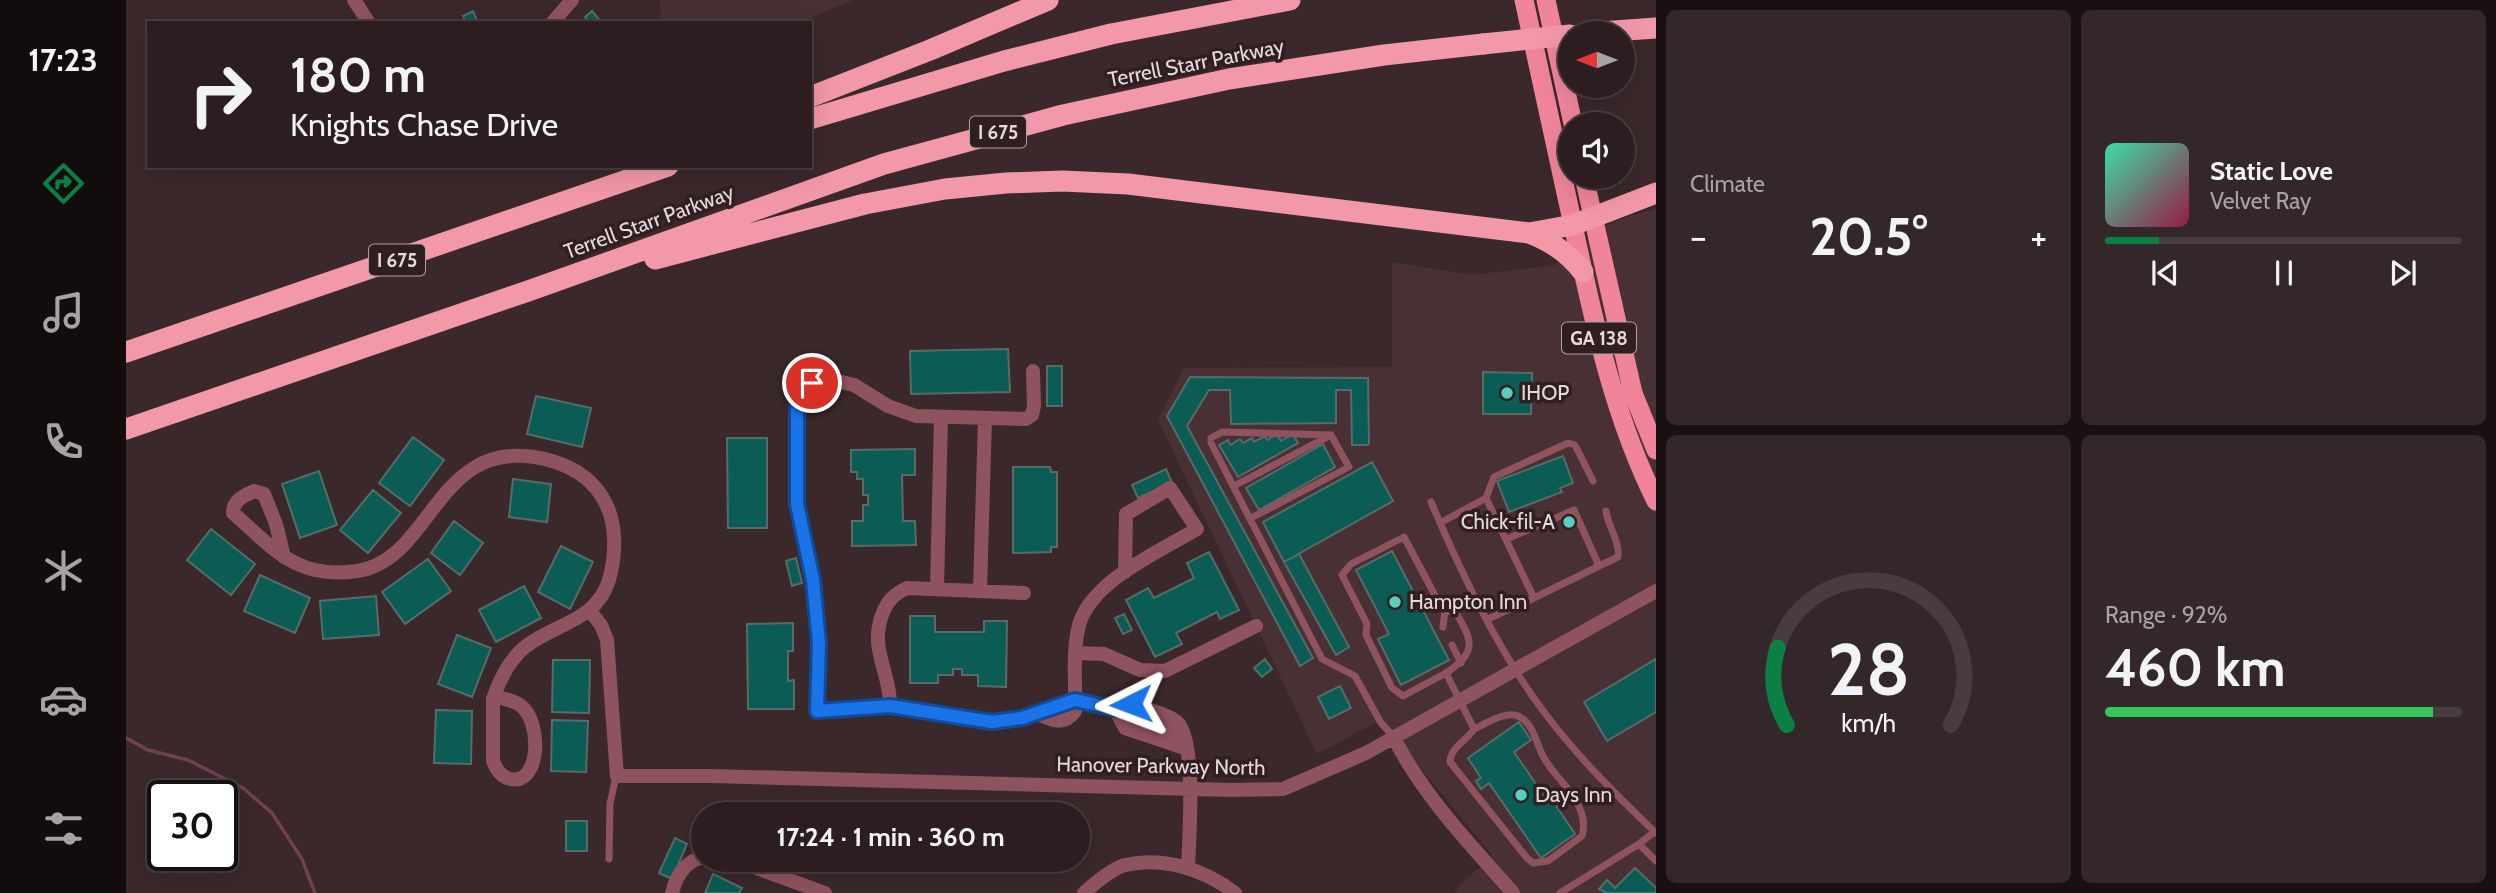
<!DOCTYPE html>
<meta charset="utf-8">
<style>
:root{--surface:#2c1e20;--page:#342729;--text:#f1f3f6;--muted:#a6a2a5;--line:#483c3e;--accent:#0b8043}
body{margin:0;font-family:Cabin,sans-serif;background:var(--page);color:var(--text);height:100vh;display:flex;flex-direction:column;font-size:26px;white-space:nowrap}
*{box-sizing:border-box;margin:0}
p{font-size:23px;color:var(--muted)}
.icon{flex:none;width:38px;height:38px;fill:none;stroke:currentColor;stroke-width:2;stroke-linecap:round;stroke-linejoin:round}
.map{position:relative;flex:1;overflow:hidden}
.drawer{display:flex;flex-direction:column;gap:10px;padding:10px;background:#181012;width:840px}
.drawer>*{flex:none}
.top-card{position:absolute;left:21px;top:21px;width:665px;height:147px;border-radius:0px;box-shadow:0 7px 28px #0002,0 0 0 2px var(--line);background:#2c1e20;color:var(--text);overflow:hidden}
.needle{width:46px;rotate:270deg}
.tools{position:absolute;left:1432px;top:21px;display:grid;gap:14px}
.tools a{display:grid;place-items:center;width:77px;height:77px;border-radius:50%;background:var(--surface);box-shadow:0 7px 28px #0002,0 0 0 2px var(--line);font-size:35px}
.speed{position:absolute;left:21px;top:780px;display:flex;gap:14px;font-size:35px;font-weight:700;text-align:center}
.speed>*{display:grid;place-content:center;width:91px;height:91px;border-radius:50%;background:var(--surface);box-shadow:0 7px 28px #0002,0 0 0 2px var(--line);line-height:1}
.speed .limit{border:4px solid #111;border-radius:10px;background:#fff;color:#111}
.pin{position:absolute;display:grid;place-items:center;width:60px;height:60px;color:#fff;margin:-30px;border:4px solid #fff;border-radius:50%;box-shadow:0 2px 7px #0007}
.me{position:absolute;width:77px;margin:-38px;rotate:267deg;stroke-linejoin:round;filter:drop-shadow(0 0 5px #0008)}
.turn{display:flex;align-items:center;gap:24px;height:147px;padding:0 28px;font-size:32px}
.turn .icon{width:91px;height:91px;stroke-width:2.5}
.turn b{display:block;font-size:49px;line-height:60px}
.big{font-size:52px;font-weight:700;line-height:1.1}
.drawer .card{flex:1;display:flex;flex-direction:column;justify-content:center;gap:10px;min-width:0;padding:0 24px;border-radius:10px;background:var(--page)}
.drawer .dial{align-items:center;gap:0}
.dial svg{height:182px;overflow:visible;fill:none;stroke:var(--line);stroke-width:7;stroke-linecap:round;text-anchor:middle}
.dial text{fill:var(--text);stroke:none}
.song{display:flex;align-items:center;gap:21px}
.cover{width:84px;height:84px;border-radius:10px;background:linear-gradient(135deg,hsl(160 70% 55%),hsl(340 70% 35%))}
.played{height:7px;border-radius:4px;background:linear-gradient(90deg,var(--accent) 15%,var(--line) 15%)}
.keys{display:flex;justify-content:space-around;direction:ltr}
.heat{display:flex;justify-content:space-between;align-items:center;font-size:38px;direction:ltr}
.charge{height:10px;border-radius:5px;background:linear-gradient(90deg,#34c759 92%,var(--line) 0)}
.drawer .tiles{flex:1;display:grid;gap:10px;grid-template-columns:repeat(2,1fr)}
.trip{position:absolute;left:565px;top:802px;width:399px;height:70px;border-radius:35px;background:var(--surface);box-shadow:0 7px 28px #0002,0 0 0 2px var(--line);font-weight:700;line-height:70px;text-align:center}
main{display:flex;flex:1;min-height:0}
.tabs{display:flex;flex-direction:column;width:126px;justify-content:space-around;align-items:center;background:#120c0d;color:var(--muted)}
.tabs .icon{width:49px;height:49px}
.tabs .current{color:var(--accent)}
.tabs b{font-size:32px;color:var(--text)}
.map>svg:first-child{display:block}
</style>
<main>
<nav class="tabs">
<b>17:23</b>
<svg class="icon current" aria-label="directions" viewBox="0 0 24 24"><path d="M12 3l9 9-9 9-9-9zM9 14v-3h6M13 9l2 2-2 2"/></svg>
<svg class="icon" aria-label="music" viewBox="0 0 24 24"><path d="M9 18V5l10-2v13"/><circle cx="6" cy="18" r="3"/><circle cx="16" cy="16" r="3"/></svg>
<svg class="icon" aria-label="phone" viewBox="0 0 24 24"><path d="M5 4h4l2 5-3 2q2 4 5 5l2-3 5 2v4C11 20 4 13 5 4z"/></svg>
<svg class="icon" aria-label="climate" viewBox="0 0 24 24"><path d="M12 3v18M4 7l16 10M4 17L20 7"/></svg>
<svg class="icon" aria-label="car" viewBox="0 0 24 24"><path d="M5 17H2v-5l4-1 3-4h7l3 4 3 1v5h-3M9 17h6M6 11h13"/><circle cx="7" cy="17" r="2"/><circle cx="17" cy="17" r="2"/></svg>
<svg class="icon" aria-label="filters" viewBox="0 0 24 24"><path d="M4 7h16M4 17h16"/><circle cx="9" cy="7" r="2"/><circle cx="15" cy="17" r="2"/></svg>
</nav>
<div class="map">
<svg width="1530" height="893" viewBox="0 0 1530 893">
<rect width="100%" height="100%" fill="#3a282b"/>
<path fill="#493034" d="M534 0H727L672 23H535Z
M1530 208V893H1327L1366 855 1266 734 1257 719 1191 754 1032 420 1058 368 1266 367V262L1345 275 1429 265 1484 223Z"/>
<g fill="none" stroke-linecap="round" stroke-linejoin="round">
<path stroke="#724150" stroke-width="3.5" d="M0 738 22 750 62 760 117 788 146 813 176 859 189 893"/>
</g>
<path fill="#0a5c54" stroke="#566c69" stroke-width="2" d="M347 11 352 23H340L337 16Z
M466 11 476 23H464L459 17Z
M882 349 884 392 785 394 784 351Z
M921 366H936V406H921Z
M1357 372 1406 373 1405 414H1357Z
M1064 377 1242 378 1243 444 1240 445H1226L1225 390H1210V423L1105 424 1104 390H1083L1061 426 1187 658 1174 666 1041 416Z
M410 396 465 408 456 447 401 434Z
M1151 434 1155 441 1167 434 1172 443 1112 477 1093 445 1102 440 1104 445 1114 439 1117 443 1126 438 1128 442 1139 436 1141 440Z
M287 437 318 460 284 506 253 483Z
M601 438H641V528H602Z
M1197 444 1209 467 1133 510 1120 488Z
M789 449V475H776L777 521H789L790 545 726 546V521H737V505H742V495H737V479H731V472H725V450Z
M1437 456 1447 483 1434 488 1436 492 1383 512 1371 481Z
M1246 462 1267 501 1158 562 1137 522Z
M887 467H924L925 472H931V547H925V552L887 553Z
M1040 469 1046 483 1012 498 1006 485Z
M193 471 211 525 174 538 156 484Z
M387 479 425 484 421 522 383 517Z
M247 490 275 513 242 553 214 530Z
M328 521 357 543 334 575 305 553Z
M85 529 129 564 105 595 61 560Z
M435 546 467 562 444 609 412 592Z
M1266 551 1323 660 1275 685 1252 639 1263 634 1230 570Z
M1083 552 1113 610 1094 619 1091 612 1050 633 1056 644 1029 657 1000 600 1022 588 1028 598 1068 578 1061 563Z
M1173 554 1223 647 1210 655 1158 562Z
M670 558 676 583 666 586 660 561Z
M302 559 325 591 279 624 256 592Z
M134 575 184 598 169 633 118 611Z
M398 586 415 618 370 642 353 610Z
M250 596 253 635 197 639 194 601Z
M998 614 1006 630 997 634 989 618Z
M784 616H809V632H858V621H881L880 687 852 686V675H836V669H827V675H812V683H784Z
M667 623V651H662V681L668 680V709H622L621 624Z
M331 635 365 648 346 697 312 684Z
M1139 659 1146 669 1136 677 1128 668Z
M1530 659V712L1481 741 1458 702Z
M427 660H464L463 713 426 712Z
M1214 686 1225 708 1203 719 1192 697Z
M310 710 346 711 345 764 308 763Z
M426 720 462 721 460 772 425 771Z
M1393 722 1405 740 1388 752 1423 803 1427 801 1449 834 1415 858 1363 783 1355 789 1350 781 1355 778 1342 758Z
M440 821H461V851H440Z
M549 838 561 844 546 879 533 873Z
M1509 868 1530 888V893H1481L1473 889 1481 880 1489 888Z
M587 874 616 888 613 893H579Z"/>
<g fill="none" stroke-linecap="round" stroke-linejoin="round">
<path stroke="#8f535e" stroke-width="7" d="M1108 486 1205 435
M1360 498 1368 477 1442 443 1449 445 1467 481
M1305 502C1335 572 1372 651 1418 712 1451 756 1490 795 1530 833
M1125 518 1223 467 1205 435 1096 432 1085 438V443L1196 659 1229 676 1255 723 1268 737
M1314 523 1360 498 1408 598 1362 619
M1381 539 1448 510 1473 566 1408 598
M1473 566 1492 557C1494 541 1482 527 1480 511
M1317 627 1319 610
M1326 645 1335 663
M1320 673 1277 696 1266 688 1240 635 1241 624 1216 575 1225 564 1278 537 1312 601 1319 610 1330 613C1348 642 1350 653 1320 673L1348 729C1340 742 1325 746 1324 762L1401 858 1407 863 1422 861 1456 836C1459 826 1458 818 1454 809 1446 788 1425 774 1416 754 1410 742 1407 724 1394 717 1382 709 1359 724 1348 729
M1513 844 1530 861
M483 859 484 804 490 776
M1434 893 1513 844 1528 832"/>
<path stroke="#8f535e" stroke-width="14" d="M228 0 243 23
M426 23 446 0
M907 371 908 406 906 415 900 419 790 416 762 406 728 385 716 382 686 383 671 404V504L687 580 693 643 691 711 764 706 866 722 896 718 949 700 989 709 1029 724 1053 738 1061 748
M158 557 150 524 138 494 128 491C118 496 107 500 107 513 148 549 171 580 231 571 309 560 310 428 426 461 449 468 468 480 479 502 491 524 490 556 483 580 470 622 429 623 399 647 384 659 374 679 368 696L367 699V761C370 769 374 775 381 778 415 790 417 721 394 705 387 700 377 699 368 696
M811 589 815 417
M854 591 859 418
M464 611 475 625 481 640 491 776H585L1105 790 1157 789 1240 753 1530 591
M950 653 978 654 1014 670 1039 671 1130 626
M764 706C765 673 743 650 756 615 761 601 768 594 781 588L898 593
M989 709 1005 704C1017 708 1042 714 1051 722 1071 739 1063 841 1062 868
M989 709 999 728 1056 747
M911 713C926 721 938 726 949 711 950 683 946 652 953 625 965 581 1034 551 1071 529L1044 488 1000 514 999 572
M1268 738C1298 797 1344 844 1387 893
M606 859 699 893
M546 893C550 876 559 861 578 857
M958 893C969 883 985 869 999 865 1038 856 1079 870 1109 893"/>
<path stroke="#f0859a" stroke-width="19" d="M1398 0C1415 75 1431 150 1447 225 1467 318 1487 415 1530 501
M1420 0 1447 124
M1458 177 1507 393 1530 450"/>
<path stroke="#f298a8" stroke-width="21" d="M1461 33 1530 28
M684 97 804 50 922 0
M684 119 878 61 985 34 1164 0
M1403 233 1447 225 1530 193
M529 259 739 204 819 189 880 183 936 181 1002 184 1403 233C1426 242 1442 253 1457 272
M0 352 542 166
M0 429 405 290 758 164 937 115 1103 79 1258 55 1357 44"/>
<path stroke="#f298a8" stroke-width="21" d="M1357 44 1444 35"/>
</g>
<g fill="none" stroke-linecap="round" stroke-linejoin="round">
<g stroke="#114b97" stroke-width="18">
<path id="route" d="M686 383 671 404V504L687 580 693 643 691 711 764 706 866 722 896 718 949 700 989 709 1005 704"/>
</g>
<use href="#route" stroke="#1a73e8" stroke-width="12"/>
</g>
<g fill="#58cec0" stroke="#301e21" stroke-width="2.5">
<circle cx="1381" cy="393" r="7"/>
<circle cx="1443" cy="522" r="7"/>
<circle cx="1269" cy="602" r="7"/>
<circle cx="1395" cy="795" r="7"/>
</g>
<g text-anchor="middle" stroke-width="7" stroke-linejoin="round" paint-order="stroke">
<g fill="#301e21" stroke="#afa1a3" stroke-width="2">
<rect x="844" y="116.5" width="56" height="31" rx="5"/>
<rect x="243" y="244.5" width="56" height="31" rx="5"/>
<rect x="1436" y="322.5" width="74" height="31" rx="5"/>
</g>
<g font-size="19" font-weight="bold" fill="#e5d9db">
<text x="872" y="139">I 675</text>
<text x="271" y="267">I 675</text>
<text x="1473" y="345">GA 138</text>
</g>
<g font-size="21" fill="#e5d9db" stroke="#301e21">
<text transform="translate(1070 63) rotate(-11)" y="7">Terrell Starr Parkway</text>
<text transform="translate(523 222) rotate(-20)" y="7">Terrell Starr Parkway</text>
<text transform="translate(1035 766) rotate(1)" y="7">Hanover Parkway North</text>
</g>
<g font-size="21" fill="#e5d9db" stroke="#301e21" text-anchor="start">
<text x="1395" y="400">IHOP</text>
<text x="1429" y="529" text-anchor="end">Chick-fil-A</text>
<text x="1283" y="609">Hampton Inn</text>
<text x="1409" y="802">Days Inn</text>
</g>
</g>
</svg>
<div class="tools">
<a><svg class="needle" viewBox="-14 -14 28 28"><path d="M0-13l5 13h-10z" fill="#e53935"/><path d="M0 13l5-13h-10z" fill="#a6a2a5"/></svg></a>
<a><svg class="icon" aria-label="sound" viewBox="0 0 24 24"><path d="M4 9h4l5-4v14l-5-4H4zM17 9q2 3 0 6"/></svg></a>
</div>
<div class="speed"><div class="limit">30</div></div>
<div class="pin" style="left:686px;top:383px;background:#d93025"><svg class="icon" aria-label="arrive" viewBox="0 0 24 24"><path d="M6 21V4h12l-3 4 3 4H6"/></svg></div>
<svg class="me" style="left:1005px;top:704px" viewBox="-20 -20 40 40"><path d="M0-17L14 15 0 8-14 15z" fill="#1a73e8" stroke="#fff" stroke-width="4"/></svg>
<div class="trip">17:24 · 1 min · 360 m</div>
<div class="top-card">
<div class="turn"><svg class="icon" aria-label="right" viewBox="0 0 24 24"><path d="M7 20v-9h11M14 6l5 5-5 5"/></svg><div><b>180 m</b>Knights Chase Drive</div></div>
</div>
</div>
<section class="drawer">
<div class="tiles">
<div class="card"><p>Climate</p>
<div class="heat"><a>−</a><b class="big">20.5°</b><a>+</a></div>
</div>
<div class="card">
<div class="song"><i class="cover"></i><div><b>Static Love</b><p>Velvet Ray</p></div></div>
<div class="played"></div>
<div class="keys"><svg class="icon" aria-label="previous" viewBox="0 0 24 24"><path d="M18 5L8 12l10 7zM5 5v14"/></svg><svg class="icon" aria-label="pause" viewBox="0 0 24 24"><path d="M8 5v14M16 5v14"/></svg><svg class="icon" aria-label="next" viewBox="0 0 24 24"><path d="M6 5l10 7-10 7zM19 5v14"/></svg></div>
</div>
<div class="card dial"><svg viewBox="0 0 100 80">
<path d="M14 69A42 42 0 1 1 86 69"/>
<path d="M14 69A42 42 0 0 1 10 35" stroke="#0b8043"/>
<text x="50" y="56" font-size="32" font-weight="700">28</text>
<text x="50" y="72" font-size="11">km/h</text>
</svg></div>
<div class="card"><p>Range · 92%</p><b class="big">460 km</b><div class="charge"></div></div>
</div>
</section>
</main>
